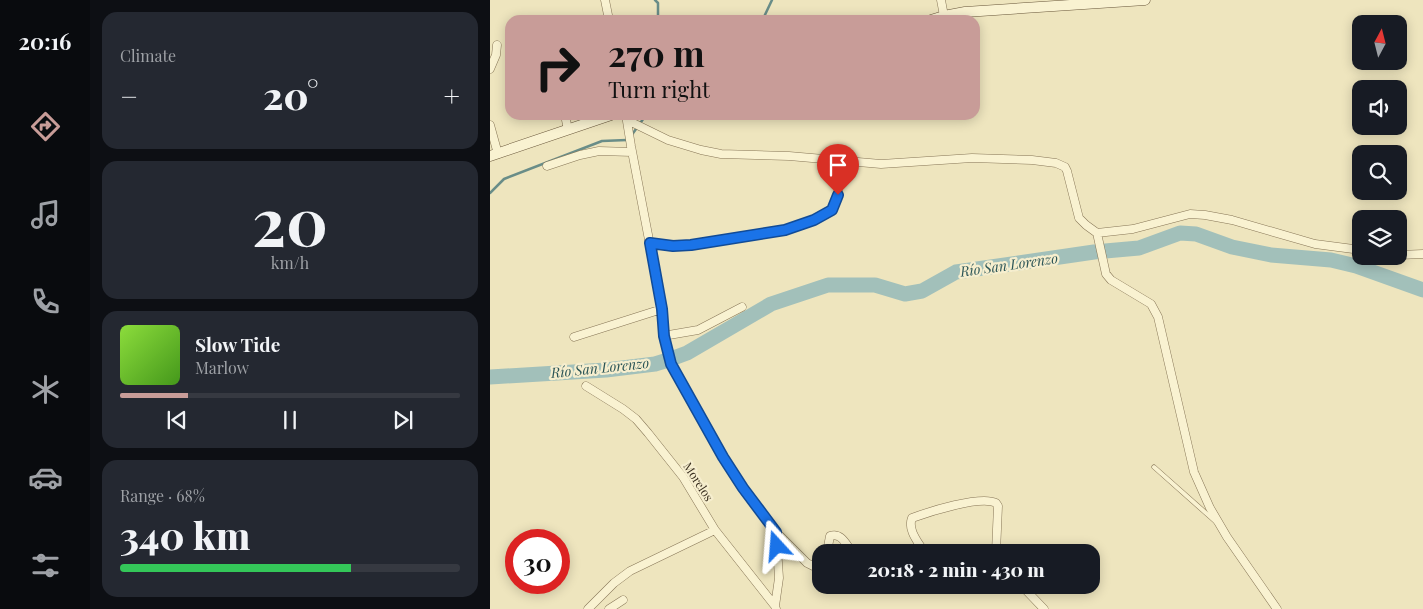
<!DOCTYPE html>
<meta charset="utf-8">
<style>
:root{--surface:#171b24;--page:#242831;--text:#f1f3f6;--muted:#9ea1a6;--line:#363941;--accent:#c89c98}
body{margin:0;font-family:"Playfair Display",serif;background:var(--page);color:var(--text);height:100vh;display:flex;flex-direction:column;font-size:19px;white-space:nowrap}
*{box-sizing:border-box;margin:0}
p{font-size:16px;color:var(--muted)}
.icon{flex:none;width:28px;height:28px;fill:none;stroke:currentColor;stroke-width:2;stroke-linecap:round;stroke-linejoin:round}
.map{position:relative;flex:1;overflow:hidden}
.panel{display:flex;flex-direction:column;gap:12px;padding:12px;background:#0d0f14;width:400px}
.panel>*{flex:none}
.guide{position:absolute;left:15px;top:15px;width:475px;height:105px;border-radius:15px;box-shadow:0 2px 12px #0003;background:#c89c98;color:#111;overflow:hidden}
.needle{width:32px;rotate:7deg}
.buttons{position:absolute;left:862px;top:15px;display:grid;gap:10px}
.buttons a{display:grid;place-items:center;width:55px;height:55px;border-radius:10px;background:var(--surface);box-shadow:0 2px 12px #0003;font-size:25px}
.speed{position:absolute;left:15px;top:529px;display:flex;gap:10px;font-size:25px;font-weight:700;text-align:center}
.speed>*{display:grid;place-content:center;width:65px;height:65px;border-radius:50%;background:var(--surface);box-shadow:0 2px 12px #0003;line-height:1}
.speed .limit{border:8px solid #d22;background:#fff;color:#111}
.pin{position:absolute;display:grid;place-items:center;width:42px;height:42px;color:#fff;margin:-51px -21px;border-radius:50% 50% 50% 0;rotate:-45deg;box-shadow:0 0 5px #0007}
.pin .icon{rotate:45deg}
.me{position:absolute;width:55px;margin:-28px;rotate:341deg;stroke-linejoin:round;filter:drop-shadow(0 0 4px #0008)}
.turn{display:flex;align-items:center;gap:18px;height:105px;padding:0 20px;font-size:22px}
.turn .icon{width:65px;height:65px;stroke-width:2.5}
.turn b{display:block;font-size:35px;line-height:42px}
.big{font-size:38px;font-weight:800;line-height:1.1}
.panel .tile{flex:1;display:flex;flex-direction:column;justify-content:center;gap:8px;min-width:0;padding:0 18px;border-radius:15px;background:var(--page)}
.panel .dial{align-items:center;gap:0}
.dial b{font-size:65px;line-height:1}
.song{display:flex;align-items:center;gap:15px}
.cover{width:60px;height:60px;border-radius:8px;background:linear-gradient(135deg,hsl(90 70% 55%),hsl(100 70% 35%))}
.played{height:5px;border-radius:2px;background:linear-gradient(90deg,var(--accent) 20%,var(--line) 20%)}
.keys{display:flex;justify-content:space-around;direction:ltr}
.heat{display:flex;justify-content:space-between;align-items:center;font-size:28px;direction:ltr}
.charge{height:8px;border-radius:4px;background:linear-gradient(90deg,#34c759 68%,var(--line) 0)}
.trip{position:absolute;left:322px;top:544px;width:288px;height:50px;border-radius:15px;background:var(--surface);box-shadow:0 2px 12px #0003;font-weight:800;line-height:50px;text-align:center}
main{display:flex;flex:1;min-height:0}
.tabs{display:flex;flex-direction:column;width:90px;justify-content:space-around;align-items:center;background:#090b0e;color:var(--muted)}
.tabs .icon{width:35px;height:35px}
.tabs .active{color:var(--accent)}
.tabs b{font-size:22px;color:var(--text)}
.map>svg:first-child{display:block}
</style>
<main>
<nav class="tabs">
<b>20:16</b>
<svg class="icon active" aria-label="directions" viewBox="0 0 24 24"><path d="M12 3l9 9-9 9-9-9zM9 14v-3h6M13 9l2 2-2 2"/></svg>
<svg class="icon" aria-label="music" viewBox="0 0 24 24"><path d="M9 18V5l10-2v13"/><circle cx="6" cy="18" r="3"/><circle cx="16" cy="16" r="3"/></svg>
<svg class="icon" aria-label="phone" viewBox="0 0 24 24"><path d="M5 4h4l2 5-3 2q2 4 5 5l2-3 5 2v4C11 20 4 13 5 4z"/></svg>
<svg class="icon" aria-label="climate" viewBox="0 0 24 24"><path d="M12 3v18M4 7l16 10M4 17L20 7"/></svg>
<svg class="icon" aria-label="car" viewBox="0 0 24 24"><path d="M5 17H2v-5l4-1 3-4h7l3 4 3 1v5h-3M9 17h6M6 11h13"/><circle cx="7" cy="17" r="2"/><circle cx="17" cy="17" r="2"/></svg>
<svg class="icon" aria-label="filters" viewBox="0 0 24 24"><path d="M4 7h16M4 17h16"/><circle cx="9" cy="7" r="2"/><circle cx="15" cy="17" r="2"/></svg>
</nav>
<section class="panel">
<div class="tile"><p>Climate</p>
<div class="heat"><a>−</a><b class="big">20°</b><a>+</a></div>
</div>
<div class="tile dial"><b>20</b><p>km/h</p></div>
<div class="tile">
<div class="song"><i class="cover"></i><div><b>Slow Tide</b><p>Marlow</p></div></div>
<div class="played"></div>
<div class="keys"><svg class="icon" aria-label="previous" viewBox="0 0 24 24"><path d="M18 5L8 12l10 7zM5 5v14"/></svg><svg class="icon" aria-label="pause" viewBox="0 0 24 24"><path d="M8 5v14M16 5v14"/></svg><svg class="icon" aria-label="next" viewBox="0 0 24 24"><path d="M6 5l10 7-10 7zM19 5v14"/></svg></div>
</div>
<div class="tile"><p>Range · 68%</p><b class="big">340 km</b><div class="charge"></div></div>
</section>
<div class="map">
<svg width="933" height="609" viewBox="0 0 933 609">
<rect width="100%" height="100%" fill="#eee5be"/>
<g fill="none" stroke-linecap="round" stroke-linejoin="round">
<path stroke="#698d88" stroke-width="2.5" d="M165 0 168 3V20
M270 20 273 19 282 0
M141 136 156 115
M0 193 14 179 112 141 137 140"/>
<path stroke="#a2c0ba" stroke-width="15" d="M0 377 116 370 165 364 178 360 197 353 281 304 338 285H385L415 294 432 291 466 272 604 252 649 248 690 233 706 234 742 247 781 255 841 260 866 266 933 290"/>
<g stroke="#877657" stroke-width="5">
<path id="lane" d="M664 467 726 522"/>
</g>
<g stroke="#877657" stroke-width="9">
<path id="street" d="M115 0 119 20
M451 0 454 16
M0 69 6 55 7 45
M75 115 78 130
M136 115 141 146 169 292 175 343 181 364 233 457 253 488 286 532 289 578 285 606 286 609
M137 120 178 140 211 150 231 154 299 156 391 164 482 158 542 160 566 163 575 167 577 171 589 218 596 225 607 233
M0 125 8 154
M57 166 90 155 109 151 142 152
M160 243 183 246 201 245 295 230 324 220 342 210 348 195 350 160
M909 255 933 254
M173 336 208 330 252 307
M84 337 172 309
M96 386 133 409 146 419 158 433 193 477 225 530 285 606
M286 532 317 563 325 567 331 565
M337 552 340 536C351 532 356 544 362 552
M434 552C429 543 417 530 422 518 438 512 491 495 506 503L508 506 506 552
M531 585 554 609
M98 609 124 583 140 571 225 530
M119 609 133 600
M787 609 737 537 720 508 704 472 668 317 661 304 621 280 616 274 607 233 643 229 700 214 715 215 742 220 825 244 871 250"/>
</g>
<g stroke="#68563a" stroke-width="11">
<path id="secondary" d="M441 20 454 16 475 12 655 0
M0 156 121 115"/>
</g>
<use href="#lane" stroke="#f9f2d1" stroke-width="4"/>
<use href="#street" stroke="#f9f2d1" stroke-width="8"/>
<use href="#secondary" stroke="#f9f2d1" stroke-width="10"/>
</g>
<g fill="none" stroke-linecap="round" stroke-linejoin="round">
<g stroke="#114b97" stroke-width="12">
<path id="route" d="M287 546 286 532 253 488 233 457 181 364 174 336 172 309 160 243 183 246 201 245 295 230 324 220 342 210 348 195"/>
</g>
<use href="#route" stroke="#1a73e8" stroke-width="9"/>
</g>
<g text-anchor="middle" stroke-width="4.5" stroke-linejoin="round" paint-order="stroke">
<g font-size="12" fill="#362b1c" stroke="#f6eece">
<text transform="translate(208 482) rotate(57)" y="4">Morelos</text>
</g>
<g font-size="14" font-style="italic" fill="#2a5456" stroke="#f6eece">
<text transform="translate(519 265) rotate(-8)" y="5">Río San Lorenzo</text>
<text transform="translate(110 368) rotate(-6)" y="5">Río San Lorenzo</text>
</g>
</g>
</svg>
<div class="buttons">
<a><svg class="needle" viewBox="-14 -14 28 28"><path d="M0-13l5 13h-10z" fill="#e53935"/><path d="M0 13l5-13h-10z" fill="#9ea1a6"/></svg></a>
<a><svg class="icon" aria-label="sound" viewBox="0 0 24 24"><path d="M4 9h4l5-4v14l-5-4H4zM17 9q2 3 0 6"/></svg></a>
<a><svg class="icon" aria-label="search" viewBox="0 0 24 24"><circle cx="10" cy="10" r="6"/><path d="M15 15l6 6"/></svg></a>
<a><svg class="icon" aria-label="layers" viewBox="0 0 24 24"><path d="M12 4l9 5-9 5-9-5zM3 14l9 5 9-5"/></svg></a>
</div>
<div class="speed"><div class="limit">30</div></div>
<div class="pin" style="left:348px;top:195px;background:#d93025"><svg class="icon" aria-label="arrive" viewBox="0 0 24 24"><path d="M6 21V4h12l-3 4 3 4H6"/></svg></div>
<svg class="me" style="left:287px;top:546px" viewBox="-20 -20 40 40"><path d="M0-17L14 15 0 8-14 15z" fill="#1a73e8" stroke="#fff" stroke-width="4"/></svg>
<div class="trip">20:18 · 2 min · 430 m</div>
<div class="guide">
<div class="turn"><svg class="icon" aria-label="right" viewBox="0 0 24 24"><path d="M7 20v-9h11M14 6l5 5-5 5"/></svg><div><b>270 m</b>Turn right</div></div>
</div>
</div>
</main>
